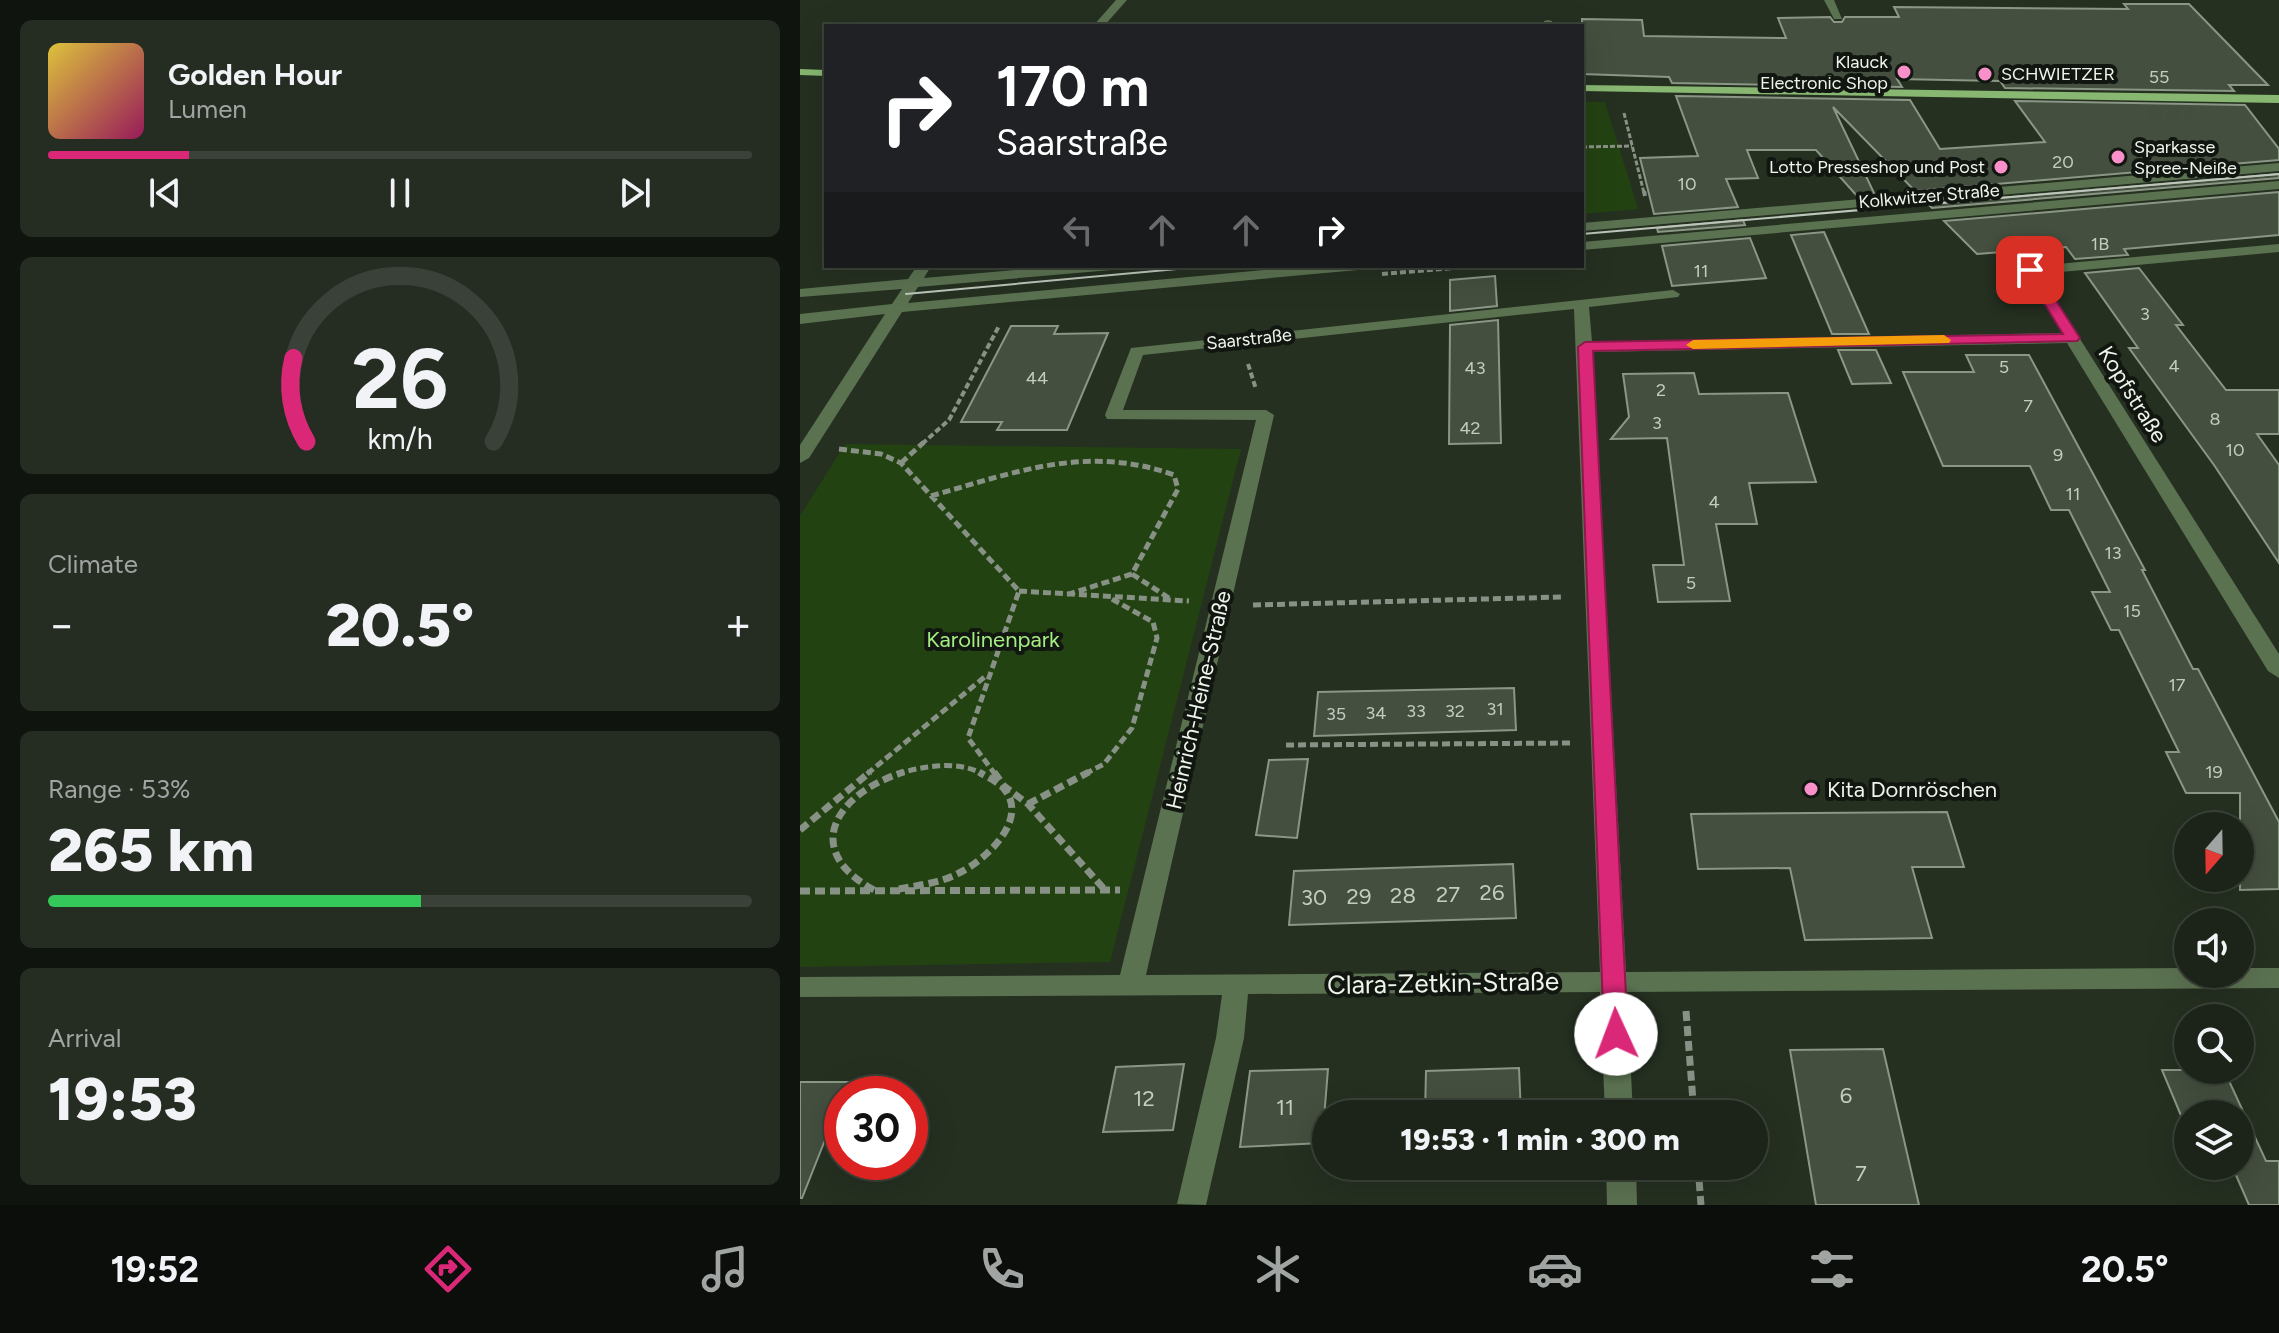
<!DOCTYPE html>
<meta charset="utf-8">
<style>
:root{--surface:#1c2419;--page:#252c22;--text:#f1f3f6;--muted:#a0a4a2;--line:#3a4138;--accent:#db2777}
body{margin:0;font-family:Figtree,sans-serif;background:var(--page);color:var(--text);height:100vh;display:flex;flex-direction:column;font-size:30px;white-space:nowrap}
*{box-sizing:border-box;margin:0}
p{font-size:26px;color:var(--muted)}
.icon{flex:none;width:44px;height:44px;fill:none;stroke:currentColor;stroke-width:2;stroke-linecap:round;stroke-linejoin:round}
.map{position:relative;flex:1;overflow:hidden}
.details{display:flex;flex-direction:column;gap:20px;padding:20px;background:#0f140e;width:800px}
.details>*{flex:none}
.top-card{position:absolute;left:24px;top:24px;width:760px;height:244px;border-radius:0px;box-shadow:0 8px 32px #0002,0 0 0 2px var(--line);background:#202124;color:#fff;overflow:hidden}
.needle{width:52px;rotate:200deg}
.controls{position:absolute;left:1374px;top:812px;display:grid;gap:16px}
.controls a{display:grid;place-items:center;width:80px;height:80px;border-radius:50%;background:var(--surface);box-shadow:0 8px 32px #0002,0 0 0 2px var(--line);font-size:40px}
.speed{position:absolute;left:24px;top:1076px;display:flex;gap:16px;font-size:40px;font-weight:700;text-align:center}
.speed>*{display:grid;place-content:center;width:104px;height:104px;border-radius:50%;background:var(--surface);box-shadow:0 8px 32px #0002,0 0 0 2px var(--line);line-height:1}
.speed .limit{border:12px solid #d22;background:#fff;color:#111}
.pin{position:absolute;display:grid;place-items:center;width:68px;height:68px;color:#fff;margin:-34px;border-radius:16px;box-shadow:0 4px 12px #0006}
.me{position:absolute;width:88px;margin:-44px;rotate:358deg;stroke-linejoin:round;filter:drop-shadow(0 0 6px #0008)}
.turn{display:flex;align-items:center;gap:28px;height:168px;padding:0 40px;font-size:36px}
.turn .icon{width:104px;height:104px;stroke-width:2.5}
.turn b{display:block;font-size:56px;line-height:68px}
.lanes{display:flex;align-items:center;height:76px;padding:0 40px;background:#0003;justify-content:center;gap:40px;direction:ltr}
.lanes .off{opacity:.35}
.big{font-size:60px;font-weight:800;line-height:1.1}
.details .card{flex:1;display:flex;flex-direction:column;justify-content:center;gap:12px;min-width:0;padding:0 28px;border-radius:12px;background:var(--page)}
.details .dial{align-items:center;gap:0}
.dial svg{height:208px;overflow:visible;fill:none;stroke:var(--line);stroke-width:7;stroke-linecap:round;text-anchor:middle}
.dial text{fill:var(--text);stroke:none}
.song{display:flex;align-items:center;gap:24px}
.cover{width:96px;height:96px;border-radius:12px;background:linear-gradient(135deg,hsl(50 70% 55%),hsl(330 70% 35%))}
.played{height:8px;border-radius:4px;background:linear-gradient(90deg,var(--accent) 20%,var(--line) 20%)}
.keys{display:flex;justify-content:space-around;direction:ltr}
.heat{display:flex;justify-content:space-between;align-items:center;font-size:44px;direction:ltr}
.charge{height:12px;border-radius:6px;background:linear-gradient(90deg,#34c759 53%,var(--line) 0)}
.trip{position:absolute;left:512px;top:1100px;width:456px;height:80px;border-radius:40px;background:var(--surface);box-shadow:0 8px 32px #0002,0 0 0 2px var(--line);font-weight:800;line-height:80px;text-align:center}
.dock{display:flex;height:128px;justify-content:space-around;align-items:center;background:#0b0e0a;color:var(--muted)}
.dock .icon{width:56px;height:56px}
.dock .on{color:var(--accent)}
.dock b{font-size:36px;color:var(--text)}
main{display:flex;flex:1;min-height:0}
.map>svg:first-child{display:block}
</style>
<main>
<section class="details">
<div class="card">
<div class="song"><i class="cover"></i><div><b>Golden Hour</b><p>Lumen</p></div></div>
<div class="played"></div>
<div class="keys"><svg class="icon" aria-label="previous" viewBox="0 0 24 24"><path d="M18 5L8 12l10 7zM5 5v14"/></svg><svg class="icon" aria-label="pause" viewBox="0 0 24 24"><path d="M8 5v14M16 5v14"/></svg><svg class="icon" aria-label="next" viewBox="0 0 24 24"><path d="M6 5l10 7-10 7zM19 5v14"/></svg></div>
</div>
<div class="card dial"><svg viewBox="0 0 100 80">
<path d="M14 69A42 42 0 1 1 86 69"/>
<path d="M14 69A42 42 0 0 1 9 37" stroke="#db2777"/>
<text x="50" y="56" font-size="32" font-weight="700">26</text>
<text x="50" y="72" font-size="11">km/h</text>
</svg></div>
<div class="card"><p>Climate</p>
<div class="heat"><a>−</a><b class="big">20.5°</b><a>+</a></div>
</div>
<div class="card"><p>Range · 53%</p><b class="big">265 km</b><div class="charge"></div></div>
<div class="card"><p>Arrival</p><b class="big">19:53</b></div>
</section>
<div class="map">
<svg width="1479" height="1205" viewBox="0 0 1479 1205">
<rect width="100%" height="100%" fill="#253021"/>
<path fill="#234212" d="M782 102H805L838 209 782 214Z
M45 444 441 449 310 962 0 967V516Z"/>
<path fill="#444f3f" stroke="#8a9785" stroke-width="2" d="M1324 4H1389L1468 85H1429L1434 91 1205 88 1200 81 1097 79 1102 87 872 83 869 77 782 74V19L842 20 844 36 986 38 978 18 1030 17 1034 22H1042L1045 17H1099L1094 7 1328 9Z
M876 96 1110 100 1140 149 1245 142 1215 101 1445 105 1479 149V160L1115 191 1033 107 1075 195 1057 196 1016 150H947L958 178 926 179 938 207 854 214 840 158 898 156Z
M1479 174V178L1132 208 1128 204Z
M1479 192V235L1324 249 1328 255 1275 259 1266 247 1177 254 1144 221Z
M943 220 945 225 858 232 857 228Z
M1024 232 1069 334H1032L991 235Z
M950 238 966 278 872 286 862 246Z
M1339 268 1383 325H1376L1426 390H1479V434H1457L1479 465V563L1414 465 1329 348H1338L1285 273Z
M695 276 697 306 650 311V280Z
M698 320 701 443 649 444 650 325Z
M211 326H258L254 334 308 333 267 430H197L202 422H161Z
M1038 350H1076L1091 383 1052 384Z
M1166 355H1229L1345 570H1342L1393 669H1398L1479 822V889L1440 890V793H1386L1366 752H1379L1319 630H1311L1292 592H1310L1269 510H1251L1230 466H1143L1103 372H1174Z
M894 373 899 394 988 393 1016 482 949 483 957 524H916L930 601 858 602 853 565H884L867 438 811 439 829 417 823 374Z
M714 688 716 730 514 736 518 692Z
M508 759 497 838 456 835 469 760Z
M1147 812 1164 867H1112L1132 938 1005 940 990 868 898 869 891 814Z
M713 864 716 918 489 925 494 871Z
M1083 1049 1119 1205H1016L990 1050Z
M384 1064 373 1130 303 1132 316 1067Z
M719 1068 721 1114H625L626 1071Z
M528 1069 522 1143 440 1147 450 1071Z
M1362 1070H1424L1466 1161H1479V1205H1449L1432 1166H1440V1114H1388V1118H1382Z
M0 1082H48L2 1198H0Z"/>
<g fill="none" stroke-linecap="round" stroke-linejoin="round">
<path stroke="#434e3f" stroke-width="12" stroke-dasharray="12 6" stroke-linecap="butt" d="M1350 113 1393 114"/>
<path stroke="#889185" stroke-width="3" stroke-dasharray="5 2" stroke-linecap="butt" d="M824 113 844 193
M782 147 832 146"/>
<path stroke="#889185" stroke-width="4" stroke-dasharray="6 3" stroke-linecap="butt" d="M844 191 845 196
M582 274 676 266
M448 364 456 389
M122 444 149 420 199 326"/>
<path stroke="#889185" stroke-width="5" stroke-dasharray="8 4" stroke-linecap="butt" d="M39 449 81 454 101 463 219 591 168 738 195 774
M101 463 124 442
M131 496C215 472 288 444 374 475L378 489 332 574 266 595
M332 574 372 600
M219 591 389 601
M453 605 763 597
M486 745 770 743
M67 774 187 675
M97 774C124 766 157 760 183 774
M285 774 304 764 332 728 357 638 353 622 310 598"/>
<path stroke="#889185" stroke-width="7" stroke-dasharray="10 5" stroke-linecap="butt" d="M194 772 204 786 228 804 305 890
M228 804 289 772
M0 830 70 772
M99 889C119 885 141 883 159 873 184 861 229 821 205 790 199 782 187 777 179 772
M74 890C0 850 36 793 104 772
M0 891 320 890
M886 1011 894 1114
M898 1166 901 1205"/>
<path fill="#5b7251" fill-rule="evenodd" d="M316 0H327L304 26H293Z
M1024 0H1034L1042 19H1034Z
M748 20 752 21 754 26H744V21Z
M1479 163V171L782 231V223Z
M1479 181V189L782 250V242Z
M1479 244V252L1239 274 1479 654V678L1468 671 1267 343 793 352 826 972 1388 968V974H1440V968H1479V988L827 992 833 1114H805L800 992 448 994 444 1038 406 1205 377 1204 416 1038 422 995 0 997V977L320 975 456 420 307 419 305 415 331 348 873 290 880 294 878 297 789 307 792 342 1262 333 1223 270 1225 267ZM774 309 800 972 346 975 474 415 466 410H323L343 355Z
M117 266H131L124 278 261 266H318L311 270 118 287 108 303 508 266H565L558 270 102 312 9 458 0 463V445L85 314 0 324V314L92 304 102 289 0 297V289L108 279Z
M806 1166H836L837 1205H807Z"/>
<path fill="#88b772" fill-rule="evenodd" d="M0 69 26 70V76L0 75Z
M782 85 1479 95V103L782 91Z"/>
<path stroke="#bec6bb" stroke-width="2" d="M782 234 1479 174
M106 294 410 266"/>
</g>
<path fill="#db2777" stroke="#8e194d" stroke-width="2" d="M1226 268H1235L1280 338 1277 341 793 351 828 1034 825 1041 816 1044 807 1041 804 1034 778 347 785 342 1263 334 1224 270Z"/>
<path fill="#f59e0b" d="M1144 335 1151 340 1149 343 893 349 886 345 893 340Z"/>
<g fill="#f990ca" stroke="#121610" stroke-width="3">
<circle cx="1104" cy="72" r="8"/>
<circle cx="1185" cy="74" r="8"/>
<circle cx="1318" cy="157" r="8"/>
<circle cx="1201" cy="167" r="8"/>
<circle cx="1011" cy="789" r="8"/>
</g>
<g text-anchor="middle" stroke-width="8" stroke-linejoin="round" paint-order="stroke">
<g font-size="18" fill="#eef5eb" stroke="#121610" text-anchor="end">
<text x="1088" y="68">Klauck<tspan x="1088" dy="21">Electronic Shop</tspan></text>
<text x="1201" y="80" text-anchor="start">SCHWIETZER</text>
<text x="1334" y="153" text-anchor="start">Sparkasse<tspan x="1334" dy="21">Spree-Neiße</tspan></text>
<text x="1185" y="173">Lotto Presseshop und Post</text>
</g>
<g font-size="18" fill="#c4ccc0">
<text x="1359" y="83">55</text>
<text x="1263" y="168">20</text>
<text x="887" y="190">10</text>
<text x="1300" y="250">1B</text>
<text x="901" y="277">11</text>
<text x="1345" y="320">3</text>
<text x="1374" y="372">4</text>
<text x="1204" y="373">5</text>
<text x="675" y="374">43</text>
<text x="237" y="384">44</text>
<text x="861" y="396">2</text>
<text x="1228" y="412">7</text>
<text x="1415" y="425">8</text>
<text x="857" y="429">3</text>
<text x="670" y="434">42</text>
<text x="1435" y="456">10</text>
<text x="1258" y="461">9</text>
<text x="1273" y="500">11</text>
<text x="914" y="508">4</text>
<text x="1313" y="559">13</text>
<text x="891" y="589">5</text>
<text x="1332" y="617">15</text>
<text x="1377" y="691">17</text>
<text x="695" y="715">31</text>
<text x="616" y="717">33</text>
<text x="655" y="717">32</text>
<text x="576" y="719">34</text>
<text x="536" y="720">35</text>
<text x="1414" y="778">19</text>
</g>
<g font-size="18" fill="#eef5eb" stroke="#121610">
<text transform="translate(1129 196) rotate(-5)" y="6">Kolkwitzer Straße</text>
<text transform="translate(449 339) rotate(-6)" y="6">Saarstraße</text>
</g>
<g font-size="22" fill="#eef5eb" stroke="#121610">
<text transform="translate(1333 394) rotate(58)" y="8">Kopfstraße</text>
<text transform="translate(398 700) rotate(-77)" y="8">Heinrich-Heine-Straße</text>
</g>
<g font-size="22" fill="#a4ed81" stroke="#121610">
<text x="193" y="647">Karolinenpark</text>
</g>
<g font-size="22" fill="#eef5eb" stroke="#121610" text-anchor="start">
<text x="1027" y="797">Kita Dornröschen</text>
</g>
<g font-size="22" fill="#c4ccc0">
<text x="692" y="900">26</text>
<text x="648" y="902">27</text>
<text x="603" y="903">28</text>
<text x="559" y="904">29</text>
<text x="514" y="905">30</text>
<text x="1046" y="1103">6</text>
<text x="344" y="1106">12</text>
<text x="485" y="1115">11</text>
<text x="1061" y="1181">7</text>
</g>
<g font-size="26" fill="#eef5eb" stroke="#121610">
<text transform="translate(643 983) rotate(-1)" y="9">Clara-Zetkin-Straße</text>
</g>
</g>
</svg>
<div class="controls">
<a><svg class="needle" viewBox="-14 -14 28 28"><path d="M0-13l5 13h-10z" fill="#e53935"/><path d="M0 13l5-13h-10z" fill="#a0a4a2"/></svg></a>
<a><svg class="icon" aria-label="sound" viewBox="0 0 24 24"><path d="M4 9h4l5-4v14l-5-4H4zM17 9q2 3 0 6"/></svg></a>
<a><svg class="icon" aria-label="search" viewBox="0 0 24 24"><circle cx="10" cy="10" r="6"/><path d="M15 15l6 6"/></svg></a>
<a><svg class="icon" aria-label="layers" viewBox="0 0 24 24"><path d="M12 4l9 5-9 5-9-5zM3 14l9 5 9-5"/></svg></a>
</div>
<div class="speed"><div class="limit">30</div></div>
<div class="pin" style="left:1230px;top:270px;background:#d93025"><svg class="icon" aria-label="arrive" viewBox="0 0 24 24"><path d="M6 21V4h12l-3 4 3 4H6"/></svg></div>
<svg class="me" style="left:816px;top:1034px" viewBox="-20 -20 40 40"><circle r="19" fill="#fff"/><path d="M0-13L10 11 0 6-10 11z" fill="#db2777"/></svg>
<div class="trip">19:53 · 1 min · 300 m</div>
<div class="top-card">
<div class="turn"><svg class="icon" aria-label="right" viewBox="0 0 24 24"><path d="M7 20v-9h11M14 6l5 5-5 5"/></svg><div><b>170 m</b>Saarstraße</div></div>
<div class="lanes"><svg class="icon off" aria-label="left" viewBox="0 0 24 24"><path d="M17 20v-9H6M10 6l-5 5 5 5"/></svg><svg class="icon off" aria-label="ahead" viewBox="0 0 24 24"><path d="M12 20V5M6 11l6-6 6 6"/></svg><svg class="icon off" aria-label="ahead" viewBox="0 0 24 24"><path d="M12 20V5M6 11l6-6 6 6"/></svg><svg class="icon" aria-label="right" viewBox="0 0 24 24"><path d="M7 20v-9h11M14 6l5 5-5 5"/></svg></div>
</div>
</div>
</main>
<nav class="dock">
<b>19:52</b>
<svg class="icon on" aria-label="directions" viewBox="0 0 24 24"><path d="M12 3l9 9-9 9-9-9zM9 14v-3h6M13 9l2 2-2 2"/></svg>
<svg class="icon" aria-label="music" viewBox="0 0 24 24"><path d="M9 18V5l10-2v13"/><circle cx="6" cy="18" r="3"/><circle cx="16" cy="16" r="3"/></svg>
<svg class="icon" aria-label="phone" viewBox="0 0 24 24"><path d="M5 4h4l2 5-3 2q2 4 5 5l2-3 5 2v4C11 20 4 13 5 4z"/></svg>
<svg class="icon" aria-label="climate" viewBox="0 0 24 24"><path d="M12 3v18M4 7l16 10M4 17L20 7"/></svg>
<svg class="icon" aria-label="car" viewBox="0 0 24 24"><path d="M5 17H2v-5l4-1 3-4h7l3 4 3 1v5h-3M9 17h6M6 11h13"/><circle cx="7" cy="17" r="2"/><circle cx="17" cy="17" r="2"/></svg>
<svg class="icon" aria-label="filters" viewBox="0 0 24 24"><path d="M4 7h16M4 17h16"/><circle cx="9" cy="7" r="2"/><circle cx="15" cy="17" r="2"/></svg>
<b>20.5°</b>
</nav>
